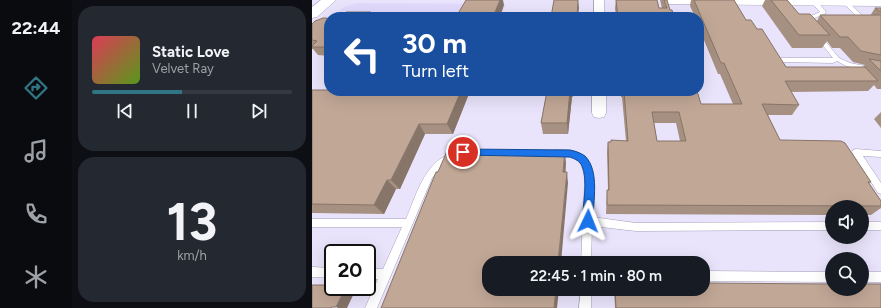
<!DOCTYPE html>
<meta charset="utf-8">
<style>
:root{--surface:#171b24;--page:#242831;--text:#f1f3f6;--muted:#9ea1a6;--line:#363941;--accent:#307584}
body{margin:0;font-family:Figtree,sans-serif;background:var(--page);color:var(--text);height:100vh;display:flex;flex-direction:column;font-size:15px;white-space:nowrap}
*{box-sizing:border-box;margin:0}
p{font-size:13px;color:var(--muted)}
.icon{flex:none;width:22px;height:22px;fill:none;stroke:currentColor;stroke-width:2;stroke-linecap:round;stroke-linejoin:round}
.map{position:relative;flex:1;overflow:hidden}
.sheet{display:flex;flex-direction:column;gap:6px;padding:6px;background:#0d0f14;width:240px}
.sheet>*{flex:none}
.banner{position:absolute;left:12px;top:12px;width:380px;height:84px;border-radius:16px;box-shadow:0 4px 16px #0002;background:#1a4fa0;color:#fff;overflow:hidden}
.controls{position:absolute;left:513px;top:200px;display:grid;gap:8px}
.controls a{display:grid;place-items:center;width:44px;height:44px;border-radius:50%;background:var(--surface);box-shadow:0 4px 16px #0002;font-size:20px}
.speed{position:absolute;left:12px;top:244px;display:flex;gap:8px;font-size:20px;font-weight:700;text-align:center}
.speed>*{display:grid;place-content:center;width:52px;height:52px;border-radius:50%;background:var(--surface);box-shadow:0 4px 16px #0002;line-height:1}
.speed .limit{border:2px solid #111;border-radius:6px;background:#fff;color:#111}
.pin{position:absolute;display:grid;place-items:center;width:34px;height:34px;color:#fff;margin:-17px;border:2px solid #fff;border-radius:50%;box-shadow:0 1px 4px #0007}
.me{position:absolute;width:44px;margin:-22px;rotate:2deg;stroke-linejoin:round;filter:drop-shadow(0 0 3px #0008)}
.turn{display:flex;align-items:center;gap:14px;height:84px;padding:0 12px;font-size:18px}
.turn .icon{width:52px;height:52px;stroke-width:2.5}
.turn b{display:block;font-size:28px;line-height:34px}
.sheet .tile{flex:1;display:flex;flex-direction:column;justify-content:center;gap:6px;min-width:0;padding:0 14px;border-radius:16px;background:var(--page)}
.sheet .dial{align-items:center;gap:0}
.dial b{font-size:52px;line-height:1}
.song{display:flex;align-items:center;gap:12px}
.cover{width:48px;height:48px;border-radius:6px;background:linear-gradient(135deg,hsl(350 70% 55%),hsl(90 70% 35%))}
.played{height:4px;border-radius:2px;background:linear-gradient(90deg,var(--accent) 45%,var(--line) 45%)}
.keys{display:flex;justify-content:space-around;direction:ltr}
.trip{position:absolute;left:170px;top:256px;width:228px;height:40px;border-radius:16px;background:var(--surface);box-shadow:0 4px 16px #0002;font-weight:600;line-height:40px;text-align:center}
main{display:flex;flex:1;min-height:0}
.tab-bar{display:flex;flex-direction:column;width:72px;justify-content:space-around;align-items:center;background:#090b0e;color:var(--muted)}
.tab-bar .icon{width:28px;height:28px}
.tab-bar .current{color:var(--accent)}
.tab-bar b{font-size:18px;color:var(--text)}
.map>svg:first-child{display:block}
</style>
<main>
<nav class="tab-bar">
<b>22:44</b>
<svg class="icon current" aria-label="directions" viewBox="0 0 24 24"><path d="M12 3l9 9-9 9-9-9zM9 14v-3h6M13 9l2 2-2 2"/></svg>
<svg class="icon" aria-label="music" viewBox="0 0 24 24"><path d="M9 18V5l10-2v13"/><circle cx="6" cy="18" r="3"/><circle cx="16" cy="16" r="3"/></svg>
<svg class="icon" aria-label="phone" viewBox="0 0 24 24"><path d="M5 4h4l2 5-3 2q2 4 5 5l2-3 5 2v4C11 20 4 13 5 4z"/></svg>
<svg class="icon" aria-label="climate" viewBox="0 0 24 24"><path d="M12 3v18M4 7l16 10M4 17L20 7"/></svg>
</nav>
<section class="sheet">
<div class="tile">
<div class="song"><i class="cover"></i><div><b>Static Love</b><p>Velvet Ray</p></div></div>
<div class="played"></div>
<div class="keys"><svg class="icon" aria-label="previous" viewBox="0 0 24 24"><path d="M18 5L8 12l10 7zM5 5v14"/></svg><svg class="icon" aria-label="pause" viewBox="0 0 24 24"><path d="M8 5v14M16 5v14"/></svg><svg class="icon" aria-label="next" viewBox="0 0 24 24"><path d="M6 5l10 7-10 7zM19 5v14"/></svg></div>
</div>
<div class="tile dial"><b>13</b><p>km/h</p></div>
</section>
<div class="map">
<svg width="569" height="308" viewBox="0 0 569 308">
<rect width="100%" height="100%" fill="#e9e4fb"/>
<path fill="#e1dafd" d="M44 3 194 4 189 17H20L32 7Z"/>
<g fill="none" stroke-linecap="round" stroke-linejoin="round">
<g stroke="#a59fba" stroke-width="1">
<path id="lane" d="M499 0H503L513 10 514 13 498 20V24L495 26 492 24 494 18 508 12 499 2Z
M530 0H534L557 22V24H553L530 2Z
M507 35 509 36 527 58 538 63 569 69V73L534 66 525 61 521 63 469 62 466 60 469 58H521L504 37Z
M544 149 569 151V157L551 156 569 183V194L566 193 541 154 540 152 541 150Z
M243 150C252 150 263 149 270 155 286 166 281 201 280 217L324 223 520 222V230L324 231 280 226 279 263H269L273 177 271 169 267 162 264 159 257 157 240 155 239 153 240 151Z
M138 154 141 155 142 157 141 159 128 168 120 178 65 308H53L66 279H55V269H71L90 227H0V219H94C104 196 112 163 138 154Z
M550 222H569V230H550Z
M0 267 21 268V278L0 277Z
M391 271 520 272V282L391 281Z
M550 272H569V282H550Z
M269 289H279V308H267Z"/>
</g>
<g stroke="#a59fba" stroke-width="1">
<path id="street" d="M282 0H292V17H282Z
M280 91H294V113L292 117 287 118 282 117 280 113Z"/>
</g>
<g stroke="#a59fba" stroke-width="1">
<path id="secondary" d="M9 0H24L5 17 0 18V7Z
M350 0H569V6L357 4 352 3Z"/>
</g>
<use href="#lane" fill="#fff" fill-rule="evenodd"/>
<use href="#street" fill="#fff" fill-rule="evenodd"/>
<use href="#secondary" fill="#fff" fill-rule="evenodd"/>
</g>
<path fill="#a69081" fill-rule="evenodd" d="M304 0 347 8H350L348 0H355L358 10 362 17H304L303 8Z
M379 0H422L434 20 445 29 474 67H551L553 65 541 62 528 48H520L515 41 510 48H480L450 6 453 0H475L487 14 505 21 508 15 558 16 563 8H569V89H565L562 85 556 91 479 92 487 105 480 115H456L468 140 559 182 557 183 569 201V208L559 215H550V207H520V215L294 214 295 190H296L295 152 296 142 314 141 310 97H309L308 91H385L389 104H421L408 74H406L387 28V17H383L378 6ZM342 123H364L368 141H345Z
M17 21V56L6 55 1 49H0V24Z
M0 90 17 91H158L141 134H113L88 189H84L72 214 0 213Z
M235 91H262L261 97H260L256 134H231L229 123Z
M569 112V128L562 119Z
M302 289H391L569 308H303Z"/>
<path fill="#877569" d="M188 0H191L192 5 188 17H181Z
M266 0 267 8 266 17H265Z
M59 12 62 17H55Z
M149 91H158L141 134 135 124Z
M258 91H259L260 97 256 134 255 123Z
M107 124 113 134 88 189 79 180Z
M253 151 254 163 253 183 251 172Z
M255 172 256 183 249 263H246Z
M75 180 84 189 72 214 62 205Z
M34 287H40L44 289 35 308H26L24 307Z
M244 289H247L245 308H242Z"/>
<path fill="#c1a796" stroke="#877569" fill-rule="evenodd" d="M154 0H188L181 17H144Z
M242 0H266L265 17H239Z
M304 0H345L347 8H355L352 0H355L358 10H360L362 17H306Z
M382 0H422L434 20H439L445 29H450L474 67H553L566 81H473L487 105 450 104 468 140 529 141 533 143 559 182H556L569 201V206L295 205V190H297L296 142H299V140L316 141 312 91H385L389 104H430L412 63H409ZM340 112H367L374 141H345Z
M459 0H475L487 14H498L518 35H487Z
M563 8H569V12Z
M34 12H59L55 17H29Z
M508 15H569V55L549 51 536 37H528Z
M11 18H15L17 21V47H0V46L5 41 0 40V24L3 21Z
M557 59 569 61V71Z
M0 90H17V91H149L135 124H107L79 180H75L62 205 0 204Z
M235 91H258L255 123H229Z
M135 151H253L251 172H255L246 263H177V289H244L242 308H69L124 172H126Z
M391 283 520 284V289H550V284H569V308H304L303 289H391Z
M0 285H21V287H34L24 307H20L19 308H0Z"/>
<path fill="#1a73e8" stroke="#114b97" d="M151 149 258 150C263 151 269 153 273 156 288 171 281 202 281 221L279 225 276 226 272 225 270 221C271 206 276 180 270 166 268 161 263 159 258 157L151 155 146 152Z"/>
</svg>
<div class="controls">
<a><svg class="icon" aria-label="sound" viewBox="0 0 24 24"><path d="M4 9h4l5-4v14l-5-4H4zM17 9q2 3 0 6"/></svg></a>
<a><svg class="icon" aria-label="search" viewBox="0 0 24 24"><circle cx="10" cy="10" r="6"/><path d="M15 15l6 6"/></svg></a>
</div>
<div class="speed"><div class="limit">20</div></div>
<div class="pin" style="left:151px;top:152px;background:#d93025"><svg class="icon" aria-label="arrive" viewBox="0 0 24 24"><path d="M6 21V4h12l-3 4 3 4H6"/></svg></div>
<svg class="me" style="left:276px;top:221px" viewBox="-20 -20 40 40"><path d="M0-17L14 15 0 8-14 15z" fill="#1a73e8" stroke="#fff" stroke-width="4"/></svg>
<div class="trip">22:45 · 1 min · 80 m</div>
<div class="banner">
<div class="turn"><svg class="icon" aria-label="left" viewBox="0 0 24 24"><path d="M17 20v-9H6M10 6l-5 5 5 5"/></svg><div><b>30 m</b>Turn left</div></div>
</div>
</div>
</main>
